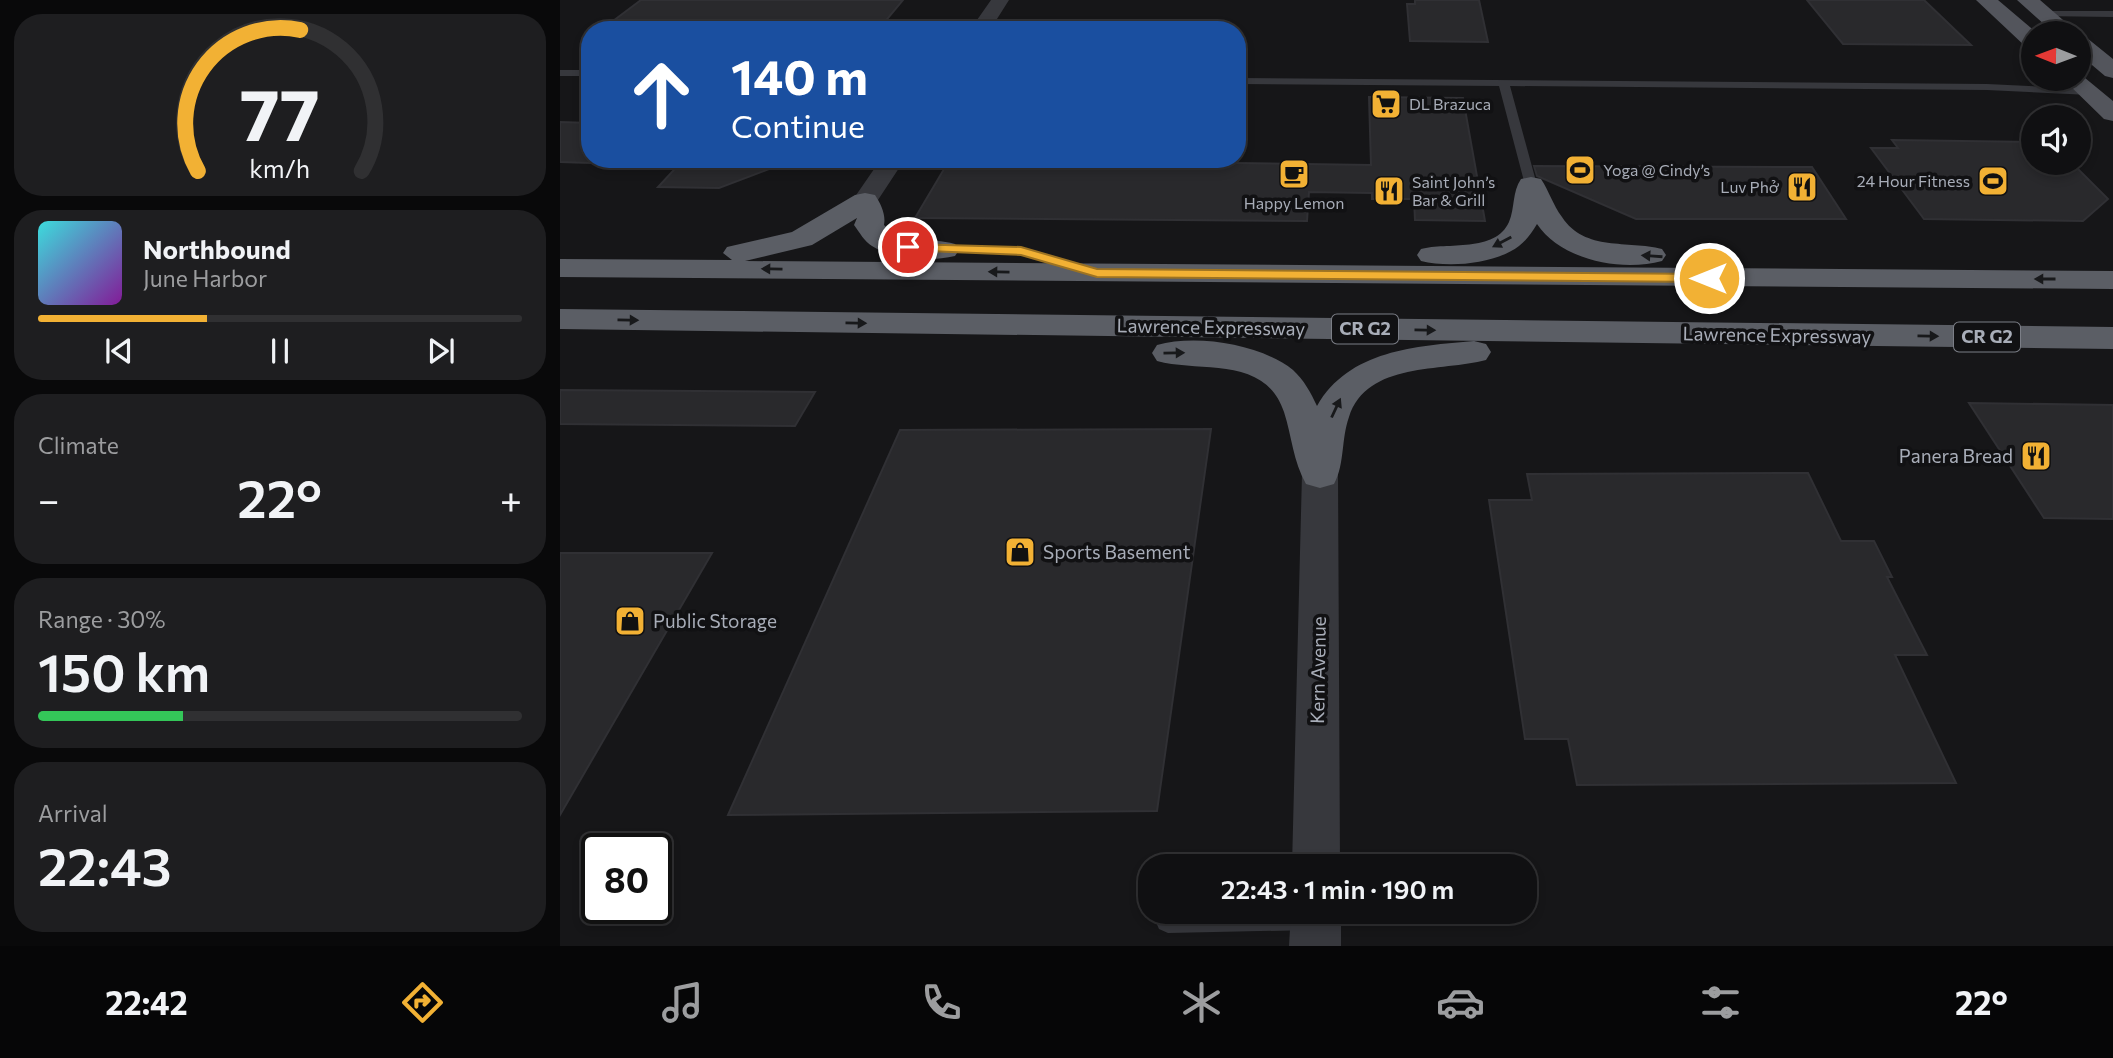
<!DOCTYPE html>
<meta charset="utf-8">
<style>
:root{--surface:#101012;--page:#1e1e20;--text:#f1f3f6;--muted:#9c9d9f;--line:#303032;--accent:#f2b134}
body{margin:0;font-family:Commissioner,sans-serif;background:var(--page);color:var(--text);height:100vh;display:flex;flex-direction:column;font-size:26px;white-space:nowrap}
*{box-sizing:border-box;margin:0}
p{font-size:23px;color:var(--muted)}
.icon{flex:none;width:38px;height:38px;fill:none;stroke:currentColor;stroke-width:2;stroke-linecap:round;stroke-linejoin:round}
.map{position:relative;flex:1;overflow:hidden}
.panel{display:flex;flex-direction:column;gap:14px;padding:14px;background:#09090a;width:560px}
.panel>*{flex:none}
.hud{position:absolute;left:21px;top:21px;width:665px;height:147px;border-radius:28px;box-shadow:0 4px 10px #0003,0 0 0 2px var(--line);background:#1a4fa0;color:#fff;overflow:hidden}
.needle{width:46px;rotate:271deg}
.buttons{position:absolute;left:1461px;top:21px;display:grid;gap:14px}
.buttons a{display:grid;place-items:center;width:70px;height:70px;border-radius:50%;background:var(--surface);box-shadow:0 4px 10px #0003,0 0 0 2px var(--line);font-size:35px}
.speed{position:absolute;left:21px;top:833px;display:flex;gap:14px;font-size:35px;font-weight:700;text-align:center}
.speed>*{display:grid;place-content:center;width:91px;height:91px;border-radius:50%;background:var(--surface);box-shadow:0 4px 10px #0003,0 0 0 2px var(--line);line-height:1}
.speed .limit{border:4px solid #111;border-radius:10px;background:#fff;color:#111}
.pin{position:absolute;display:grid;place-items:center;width:60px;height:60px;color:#fff;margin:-30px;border:4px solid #fff;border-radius:50%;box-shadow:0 2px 7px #0007}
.me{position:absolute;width:77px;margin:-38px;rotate:270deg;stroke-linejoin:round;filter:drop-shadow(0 0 5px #0008)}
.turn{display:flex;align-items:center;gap:24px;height:147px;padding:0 35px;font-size:32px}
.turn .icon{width:91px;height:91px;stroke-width:2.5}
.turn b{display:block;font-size:49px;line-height:60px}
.big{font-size:52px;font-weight:600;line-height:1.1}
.panel .widget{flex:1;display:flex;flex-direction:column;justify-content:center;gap:10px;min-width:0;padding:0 24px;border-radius:28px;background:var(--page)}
.panel .dial{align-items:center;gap:0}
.dial svg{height:182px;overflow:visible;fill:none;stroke:var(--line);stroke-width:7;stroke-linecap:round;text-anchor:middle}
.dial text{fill:var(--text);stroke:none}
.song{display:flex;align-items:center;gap:21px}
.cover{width:84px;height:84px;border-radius:10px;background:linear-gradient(135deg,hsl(180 70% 55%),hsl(290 70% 35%))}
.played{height:7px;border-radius:4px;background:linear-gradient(90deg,var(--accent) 35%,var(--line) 35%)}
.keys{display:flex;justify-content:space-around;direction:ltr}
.heat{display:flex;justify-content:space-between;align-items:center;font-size:38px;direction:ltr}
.charge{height:10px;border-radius:5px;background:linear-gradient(90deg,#34c759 30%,var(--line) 0)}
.trip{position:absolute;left:578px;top:854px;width:399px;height:70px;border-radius:28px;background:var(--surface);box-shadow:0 4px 10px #0003,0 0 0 2px var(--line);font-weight:600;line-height:70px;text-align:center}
.menu{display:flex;height:112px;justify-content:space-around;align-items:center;background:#060607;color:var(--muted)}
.menu .icon{width:49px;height:49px}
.menu .active{color:var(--accent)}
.menu b{font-size:32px;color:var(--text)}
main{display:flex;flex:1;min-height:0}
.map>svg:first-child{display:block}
</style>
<main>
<section class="panel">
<div class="widget dial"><svg viewBox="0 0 100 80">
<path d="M14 69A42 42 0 1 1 86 69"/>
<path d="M14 69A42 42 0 0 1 59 7" stroke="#f2b134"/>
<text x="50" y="56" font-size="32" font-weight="700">77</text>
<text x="50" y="72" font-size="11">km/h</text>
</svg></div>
<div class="widget">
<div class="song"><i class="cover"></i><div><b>Northbound</b><p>June Harbor</p></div></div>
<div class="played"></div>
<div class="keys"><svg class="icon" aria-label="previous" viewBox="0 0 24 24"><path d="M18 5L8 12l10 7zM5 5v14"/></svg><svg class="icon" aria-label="pause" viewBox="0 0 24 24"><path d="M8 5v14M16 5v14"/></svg><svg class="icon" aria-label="next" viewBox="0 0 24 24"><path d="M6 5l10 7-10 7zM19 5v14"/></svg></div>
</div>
<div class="widget"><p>Climate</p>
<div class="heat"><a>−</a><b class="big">22°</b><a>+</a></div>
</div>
<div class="widget"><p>Range · 30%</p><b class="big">150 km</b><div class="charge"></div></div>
<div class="widget"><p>Arrival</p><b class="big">22:43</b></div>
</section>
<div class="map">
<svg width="1553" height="946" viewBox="0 0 1553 946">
<rect width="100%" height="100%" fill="#161618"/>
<path fill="#29292c" stroke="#303034" stroke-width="2" d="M81 0H343L318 30H41Z
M855 0H919L928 42 850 41 847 4H855Z
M1247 0H1364L1411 45 1283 44Z
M809 97 903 98 925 221 855 220 854 199H812V193L749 192 747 221 355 218 390 159 811 165Z
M0 122 30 123V163L0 162Z
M1332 140 1474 142V163H1512L1548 199 1523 221 1364 219 1311 148H1338Z
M124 159H227L228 162 159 188 98 187Z
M974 166 1252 167 1286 219H1076L977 176Z
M0 390 255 392 235 426 0 424Z
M1409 403 1553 405V519L1484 518Z
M651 429 597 811 168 815 340 430Z
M1248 473 1281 541H1314L1332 577H1327L1367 655H1335L1396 783 1017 785 1008 739H965L929 500H972L967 474Z
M0 553H152L0 815Z"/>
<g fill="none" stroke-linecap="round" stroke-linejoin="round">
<path fill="#37383d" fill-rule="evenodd" d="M1484 11H1553V17L1481 16V12Z
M0 70H30V76H0Z
M677 78 1427 84 1530 89 1535 92 1530 95 1427 90 950 86 977 185 971 189 965 185 939 86 677 84Z
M599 912H762L765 917 761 926 752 930 608 933 599 929 595 920Z"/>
<path fill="#37383d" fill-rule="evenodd" d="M431 0H449L430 30H410Z
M321 159H345L314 206 305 209 296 206 292 201Z
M760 461 772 465 778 474 780 866H732L742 474 748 465Z
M731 912H781V946H729Z"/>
<path fill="#53555c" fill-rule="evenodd" d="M1416 0H1438L1477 33H1474V48L1466 47Z
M1457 0H1480L1518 33H1494Z
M1519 36 1527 38 1553 59V78L1545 76 1519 54Z
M1519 73 1553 101V121L1544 119 1503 79H1519Z"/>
<path fill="#5b5e65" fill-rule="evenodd" d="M971 177 981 179C989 191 993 205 1002 217 1025 252 1068 240 1102 249L1106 255 1102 261C1061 272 1001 260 977 224 972 232 967 240 959 246 935 264 890 268 861 261L857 255 861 249C887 242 935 253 949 222 955 208 952 192 961 179Z
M305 193 315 195C321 204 326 215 324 225 343 245 370 237 395 244L399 250 395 256C371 262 334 260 312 246 304 241 300 233 294 225L297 218 252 245 185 261 1553 271V289L0 277V259L172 260 163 253 167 247 232 232 295 195Z
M0 309 1553 327V349L0 329Z
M914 341 926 344 931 352 926 360C882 372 807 361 789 417 781 439 785 464 774 484L760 488 746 484C733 461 732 437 724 412 705 355 641 373 597 361L592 353 597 345C637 334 700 344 733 370 744 380 751 393 757 406 789 350 856 346 914 341Z"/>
</g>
<defs><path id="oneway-solid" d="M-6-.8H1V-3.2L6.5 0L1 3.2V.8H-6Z" transform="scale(1.75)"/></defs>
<g fill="#18191b">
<use href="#oneway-solid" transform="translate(942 242) rotate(152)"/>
<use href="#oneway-solid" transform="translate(1092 256) rotate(-176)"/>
<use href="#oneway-solid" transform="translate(212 269) rotate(-179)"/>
<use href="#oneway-solid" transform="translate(439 272) rotate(-179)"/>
<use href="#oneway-solid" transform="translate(1485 279) rotate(-180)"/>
<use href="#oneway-solid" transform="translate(68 320) rotate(1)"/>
<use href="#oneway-solid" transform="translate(296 323) rotate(1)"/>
<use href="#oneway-solid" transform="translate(865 330) rotate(1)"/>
<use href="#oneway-solid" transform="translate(1368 336) rotate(1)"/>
<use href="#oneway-solid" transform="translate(614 353) rotate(-1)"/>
<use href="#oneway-solid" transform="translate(776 408) rotate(-65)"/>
</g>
<path fill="#f2b134" stroke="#9d7322" stroke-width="2" d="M348 244 461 247 537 269 1149 274 1155 278 1149 282 537 277 461 255 344 250 342 247Z"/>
<defs>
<g id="supermarket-square" transform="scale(1.575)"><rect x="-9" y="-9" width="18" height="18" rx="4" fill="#f2b134" stroke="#111113"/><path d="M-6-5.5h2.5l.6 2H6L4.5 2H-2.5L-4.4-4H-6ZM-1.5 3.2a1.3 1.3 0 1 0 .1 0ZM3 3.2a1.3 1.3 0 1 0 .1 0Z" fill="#111"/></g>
<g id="stadium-square" transform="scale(1.575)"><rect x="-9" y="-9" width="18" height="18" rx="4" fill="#f2b134" stroke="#111113"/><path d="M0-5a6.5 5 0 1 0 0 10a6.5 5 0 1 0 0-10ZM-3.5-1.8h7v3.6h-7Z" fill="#111"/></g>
<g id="cafe-square" transform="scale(1.575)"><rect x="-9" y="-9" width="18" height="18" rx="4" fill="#f2b134" stroke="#111113"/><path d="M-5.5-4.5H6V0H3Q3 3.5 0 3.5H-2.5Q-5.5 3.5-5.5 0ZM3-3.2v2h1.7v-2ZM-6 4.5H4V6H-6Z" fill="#111"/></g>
<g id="restaurant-square" transform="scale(1.575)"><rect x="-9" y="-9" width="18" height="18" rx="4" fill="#f2b134" stroke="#111113"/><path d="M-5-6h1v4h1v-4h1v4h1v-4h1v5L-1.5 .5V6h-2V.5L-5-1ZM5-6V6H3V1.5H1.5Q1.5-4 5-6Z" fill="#111"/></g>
<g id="shop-square" transform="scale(1.575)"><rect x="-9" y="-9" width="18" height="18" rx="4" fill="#f2b134" stroke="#111113"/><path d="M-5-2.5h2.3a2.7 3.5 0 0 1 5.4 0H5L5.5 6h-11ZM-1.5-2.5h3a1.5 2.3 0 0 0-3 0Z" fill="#111"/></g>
</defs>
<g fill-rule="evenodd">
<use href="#supermarket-square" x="826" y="104"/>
<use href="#stadium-square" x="1020" y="170"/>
<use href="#cafe-square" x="734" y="174"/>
<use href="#stadium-square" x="1433" y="181"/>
<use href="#restaurant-square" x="1242" y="187"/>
<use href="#restaurant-square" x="829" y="191"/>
<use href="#restaurant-square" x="1476" y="456"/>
<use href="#shop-square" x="460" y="552"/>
<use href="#shop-square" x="70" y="621"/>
</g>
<g text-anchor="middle" stroke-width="7" stroke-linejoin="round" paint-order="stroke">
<g font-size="16" fill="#a8adb8" stroke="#111113" text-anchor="start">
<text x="849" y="110">DL Brazuca</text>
<text x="1043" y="176">Yoga @ Cindy’s</text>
<text x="1410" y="187" text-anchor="end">24 Hour Fitness</text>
<text x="852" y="188">Saint John’s<tspan x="852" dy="18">Bar &amp; Grill</tspan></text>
<text x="1219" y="193" text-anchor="end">Luv Phở</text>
<text x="734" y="209" text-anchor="middle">Happy Lemon</text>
</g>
<g fill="#111113" stroke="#7b7e86" stroke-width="2">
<rect x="772" y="314.5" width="66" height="29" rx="5"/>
<rect x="1394" y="322.5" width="66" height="29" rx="5"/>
</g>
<g font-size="18" font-weight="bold" fill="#a8adb8">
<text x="805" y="335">CR G2</text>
<text x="1427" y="343">CR G2</text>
</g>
<g font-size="19" fill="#a8adb8" stroke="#111113">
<text transform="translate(651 327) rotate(1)" y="7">Lawrence Expressway</text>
<text transform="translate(1217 335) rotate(1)" y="7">Lawrence Expressway</text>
<text transform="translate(758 670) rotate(-89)" y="7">Kern Avenue</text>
</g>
<g font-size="19" fill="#a8adb8" stroke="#111113" text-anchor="start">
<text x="1453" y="463" text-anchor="end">Panera Bread</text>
<text x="483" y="559">Sports Basement</text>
<text x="93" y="628">Public Storage</text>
</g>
</g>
</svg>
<div class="buttons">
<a><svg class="needle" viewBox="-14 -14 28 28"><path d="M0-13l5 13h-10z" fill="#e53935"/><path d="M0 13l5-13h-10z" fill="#9c9d9f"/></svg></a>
<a><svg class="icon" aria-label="sound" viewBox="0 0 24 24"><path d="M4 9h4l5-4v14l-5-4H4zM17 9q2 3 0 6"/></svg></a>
</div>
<div class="speed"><div class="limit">80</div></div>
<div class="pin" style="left:348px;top:247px;background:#d93025"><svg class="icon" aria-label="arrive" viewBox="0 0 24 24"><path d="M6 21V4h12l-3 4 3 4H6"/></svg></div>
<svg class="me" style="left:1149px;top:278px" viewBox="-20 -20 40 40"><circle r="17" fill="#f2b134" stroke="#fff" stroke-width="3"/><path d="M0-11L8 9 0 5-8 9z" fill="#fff"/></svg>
<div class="trip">22:43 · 1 min · 190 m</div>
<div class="hud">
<div class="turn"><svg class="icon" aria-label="ahead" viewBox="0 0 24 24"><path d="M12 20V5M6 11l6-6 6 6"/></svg><div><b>140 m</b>Continue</div></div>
</div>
</div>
</main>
<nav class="menu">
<b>22:42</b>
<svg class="icon active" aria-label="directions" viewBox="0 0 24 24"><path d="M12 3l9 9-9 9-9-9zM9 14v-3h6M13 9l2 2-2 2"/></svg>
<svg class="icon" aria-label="music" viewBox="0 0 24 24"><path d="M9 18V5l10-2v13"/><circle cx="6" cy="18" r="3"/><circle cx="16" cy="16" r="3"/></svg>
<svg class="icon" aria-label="phone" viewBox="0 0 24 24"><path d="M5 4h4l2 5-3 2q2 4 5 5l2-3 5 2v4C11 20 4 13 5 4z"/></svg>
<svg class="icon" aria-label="climate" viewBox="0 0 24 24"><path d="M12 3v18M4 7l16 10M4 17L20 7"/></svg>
<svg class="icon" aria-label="car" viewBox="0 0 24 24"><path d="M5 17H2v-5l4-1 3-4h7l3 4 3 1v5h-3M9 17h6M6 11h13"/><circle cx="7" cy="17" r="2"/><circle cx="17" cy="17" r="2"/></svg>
<svg class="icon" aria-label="filters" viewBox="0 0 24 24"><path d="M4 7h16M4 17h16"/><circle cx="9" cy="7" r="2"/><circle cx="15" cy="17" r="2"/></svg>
<b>22°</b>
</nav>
